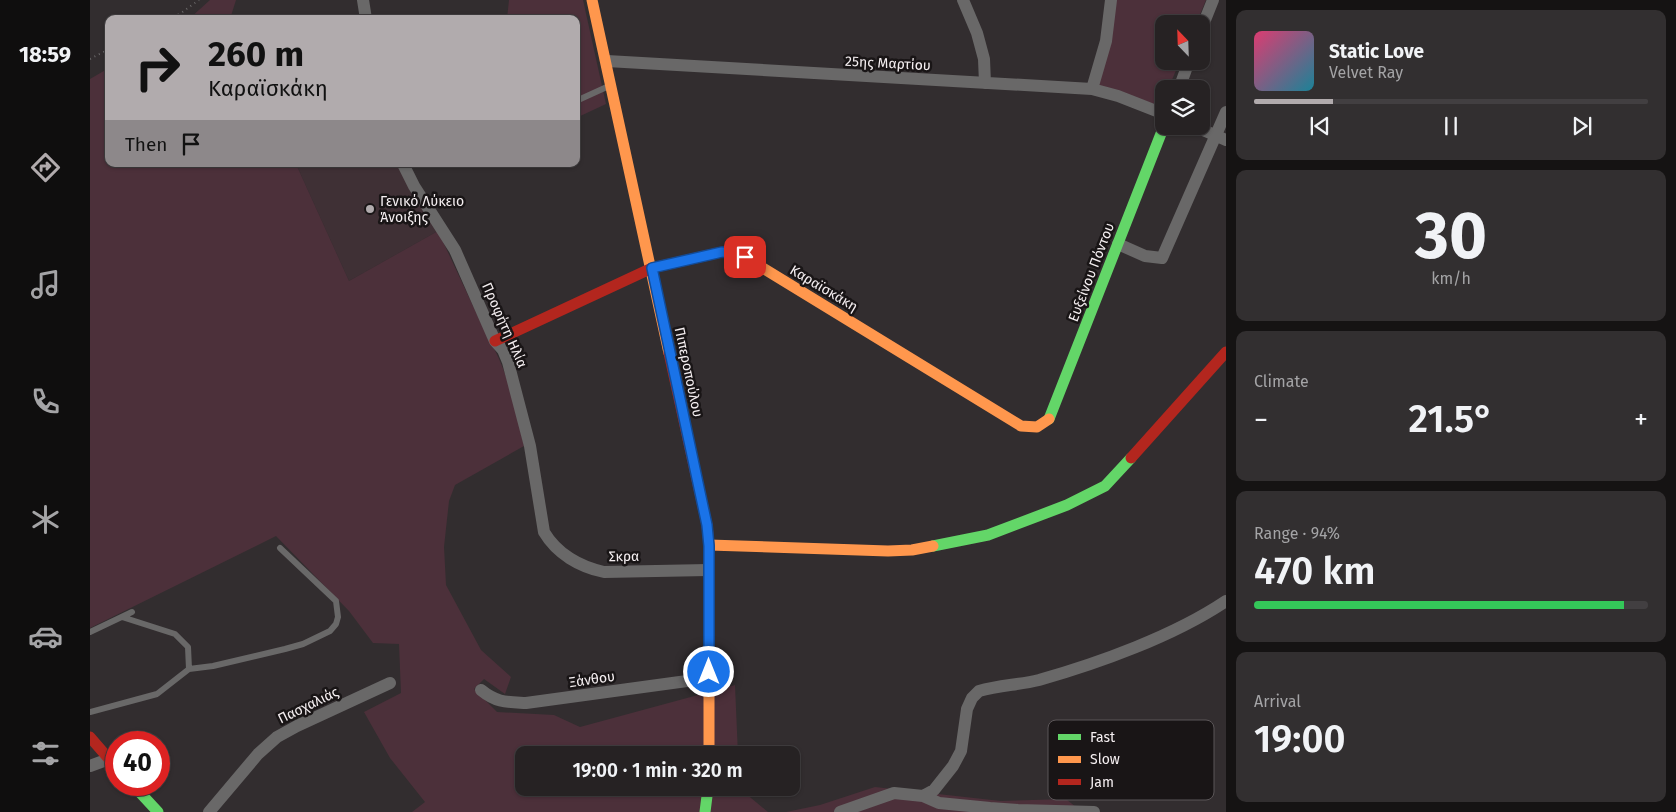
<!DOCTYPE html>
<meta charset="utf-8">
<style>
:root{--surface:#262223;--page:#322f30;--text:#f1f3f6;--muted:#a4a4a6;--line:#423f41;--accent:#b1abad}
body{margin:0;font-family:"Fira Sans",sans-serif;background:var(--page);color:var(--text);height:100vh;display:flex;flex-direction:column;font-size:19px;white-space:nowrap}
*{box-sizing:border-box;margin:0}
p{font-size:16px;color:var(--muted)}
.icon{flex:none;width:28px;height:28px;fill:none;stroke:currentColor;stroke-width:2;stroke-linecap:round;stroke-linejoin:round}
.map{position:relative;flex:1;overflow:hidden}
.side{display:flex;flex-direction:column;gap:10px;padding:10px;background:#151313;width:450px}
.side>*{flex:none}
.banner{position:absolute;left:15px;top:15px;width:475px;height:152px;border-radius:10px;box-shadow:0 1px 4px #0004,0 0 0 1px var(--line);background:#b1abad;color:#111;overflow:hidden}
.needle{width:32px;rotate:337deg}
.buttons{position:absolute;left:1065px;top:15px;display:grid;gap:10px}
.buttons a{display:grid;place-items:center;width:55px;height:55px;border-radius:10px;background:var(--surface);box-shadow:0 1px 4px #0004,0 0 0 1px var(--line);font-size:25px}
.speed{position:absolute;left:15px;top:731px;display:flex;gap:10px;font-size:25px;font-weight:700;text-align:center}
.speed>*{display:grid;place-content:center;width:65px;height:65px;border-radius:50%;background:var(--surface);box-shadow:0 1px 4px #0004,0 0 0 1px var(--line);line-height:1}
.speed .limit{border:8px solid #d22;background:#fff;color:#111}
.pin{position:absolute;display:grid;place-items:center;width:42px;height:42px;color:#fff;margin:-21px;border-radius:10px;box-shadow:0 2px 8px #0006}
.me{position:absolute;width:55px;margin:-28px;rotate:0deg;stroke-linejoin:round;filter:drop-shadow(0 0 4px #0008)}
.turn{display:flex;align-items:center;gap:18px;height:105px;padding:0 20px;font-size:22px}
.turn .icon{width:65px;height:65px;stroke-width:2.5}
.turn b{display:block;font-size:35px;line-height:42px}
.then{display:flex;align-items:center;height:48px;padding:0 20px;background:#0003;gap:10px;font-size:19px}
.big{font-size:38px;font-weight:600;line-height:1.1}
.side .tile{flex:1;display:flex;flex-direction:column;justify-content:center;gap:8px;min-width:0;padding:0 18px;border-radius:10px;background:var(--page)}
.side .dial{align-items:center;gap:0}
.dial b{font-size:65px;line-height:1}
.song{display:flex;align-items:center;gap:15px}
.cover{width:60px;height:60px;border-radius:8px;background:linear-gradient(135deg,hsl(340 70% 55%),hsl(190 70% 35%))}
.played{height:5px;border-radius:2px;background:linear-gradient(90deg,var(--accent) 20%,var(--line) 20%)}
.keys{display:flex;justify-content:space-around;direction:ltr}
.heat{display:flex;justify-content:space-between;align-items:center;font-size:28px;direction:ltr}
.charge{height:8px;border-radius:4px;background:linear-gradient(90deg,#34c759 94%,var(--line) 0)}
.trip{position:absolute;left:425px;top:746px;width:285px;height:50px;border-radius:10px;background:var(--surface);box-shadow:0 1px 4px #0004,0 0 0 1px var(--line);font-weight:600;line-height:50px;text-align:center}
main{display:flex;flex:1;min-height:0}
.tab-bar{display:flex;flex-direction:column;width:90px;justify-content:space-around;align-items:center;background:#0f0e0e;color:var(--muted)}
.tab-bar .icon{width:35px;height:35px}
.tab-bar .selected{color:var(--accent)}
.tab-bar b{font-size:22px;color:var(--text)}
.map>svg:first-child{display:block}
</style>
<main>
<nav class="tab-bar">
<b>18:59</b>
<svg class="icon selected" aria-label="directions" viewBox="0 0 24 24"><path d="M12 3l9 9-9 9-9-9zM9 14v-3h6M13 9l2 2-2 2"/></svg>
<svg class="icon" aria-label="music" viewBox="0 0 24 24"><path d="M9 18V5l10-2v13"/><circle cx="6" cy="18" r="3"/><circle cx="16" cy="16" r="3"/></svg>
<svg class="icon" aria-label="phone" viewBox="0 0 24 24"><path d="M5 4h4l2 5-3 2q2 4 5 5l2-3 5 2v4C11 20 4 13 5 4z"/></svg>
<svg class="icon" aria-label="climate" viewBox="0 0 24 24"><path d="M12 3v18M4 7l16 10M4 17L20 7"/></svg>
<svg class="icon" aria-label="car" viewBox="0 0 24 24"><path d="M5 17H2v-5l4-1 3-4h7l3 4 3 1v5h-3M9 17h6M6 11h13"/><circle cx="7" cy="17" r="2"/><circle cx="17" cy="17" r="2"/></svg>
<svg class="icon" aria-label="filters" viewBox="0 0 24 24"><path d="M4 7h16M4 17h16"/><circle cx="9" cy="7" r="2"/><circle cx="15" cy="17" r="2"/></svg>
</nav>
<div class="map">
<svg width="1136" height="812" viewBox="0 0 1136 812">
<rect width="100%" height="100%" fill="#322d2f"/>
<path fill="#3f3035" d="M206 164H308L348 231 259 281Z"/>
<path fill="#4c303a" d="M120 0H146L140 19H99Z
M419 0H493L516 104 486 118V19H417Z
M1025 0H1116L1106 24H1074V61H1090L1078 89H1074V99L1071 106 1007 86Z
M19 68V164H206L259 281 348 231 399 340C419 372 425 410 434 446L365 485 359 501 354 547 356 585 391 650 421 677 415 694 394 679 384 689 407 712 464 715 490 727 645 685 648 755H434V788H649L678 812H322L335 802 300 758 274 712 311 693 309 644 283 643 259 611 186 536 0 628V79Z
M785 787 911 801 976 799 992 812H696L730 805Z"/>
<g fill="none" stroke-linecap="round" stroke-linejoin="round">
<path stroke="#696768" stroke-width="2" stroke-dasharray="1 4" stroke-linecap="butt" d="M79 19 91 13 109 0
M0 59 19 49"/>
<path stroke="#696868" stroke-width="6" d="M486 101 519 86
M32 617 85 634 98 647 99 669
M0 632 42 612
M0 712 67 694 99 669 123 666 195 649 213 644 240 631 246 624 248 617 246 601 190 548"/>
<path stroke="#696868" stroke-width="12" d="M273 0 276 19
M873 0 887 33 894 59 895 83
M1111 30 1123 0
M517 61 1002 89 1028 96 1074 114
M1002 89 1016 41 1021 0
M1089 89 1099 61
M1104 126 1136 140
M313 164 324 186 365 250 405 341 413 350 418 362 440 446 454 532C467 554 490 567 514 572L618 570
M1028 244 1055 256 1072 258 1136 112
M391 690C407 703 417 702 436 703L619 678
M0 766 19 759
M833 796 849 803 900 808 928 810 1004 812
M119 812 168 754 187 737 207 726 300 683
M750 812 804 793 833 796 844 790 863 766 871 751 877 709 882 698 889 691C909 685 929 685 949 680 1009 663 1084 636 1136 601"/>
<path stroke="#63d668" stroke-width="11" d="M959 419 1074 126
M843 546 898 535 977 505 1015 486 1041 458
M43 785 68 812
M615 812 618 788"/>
<path stroke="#ff974d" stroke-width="11" d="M502 0 579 353
M668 265 931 426 947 427 959 419
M619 545 798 551 822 550 843 546
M619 628V755"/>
<path stroke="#b3261e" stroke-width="11" d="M405 341 562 268 632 252C646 253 656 258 668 265
M579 353 617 525 619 545V628
M1041 458 1136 352
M0 737 26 767"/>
</g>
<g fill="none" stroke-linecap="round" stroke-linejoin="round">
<g stroke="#114b97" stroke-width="12">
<path id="route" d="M619 672V546L617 525 562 268 632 252 643 253 655 257"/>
</g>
<use href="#route" stroke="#1a73e8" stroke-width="9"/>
</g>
<circle fill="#b1abad" stroke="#191516" stroke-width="2" cx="280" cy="209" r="5"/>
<g text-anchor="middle" stroke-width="5" stroke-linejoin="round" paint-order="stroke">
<g font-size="14" fill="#f5eff1" stroke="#191516">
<text transform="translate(798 63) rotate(3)" y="5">25ης Μαρτίου</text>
<text transform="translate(1001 272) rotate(-69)" y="5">Ευξείνου Πόντου</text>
<text transform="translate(734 288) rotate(31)" y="5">Καραϊσκάκη</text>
<text transform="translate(415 325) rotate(66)" y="5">Προφήτη Ηλία</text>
<text transform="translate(599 372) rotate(78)" y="5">Πιπεροπούλου</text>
<text transform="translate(534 556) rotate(-1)" y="5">Σκρα</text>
<text transform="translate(502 679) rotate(-8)" y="5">Ξάνθου</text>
<text transform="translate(218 705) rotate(-26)" y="5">Πασχαλιάς</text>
</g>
<g font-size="14" fill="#f5eff1" stroke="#191516" text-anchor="start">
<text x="290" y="206">Γενικό Λύκειο<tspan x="290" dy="16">Άνοιξης</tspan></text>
</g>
</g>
<rect x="958" y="720" width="166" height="80" rx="8" fill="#191516" stroke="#5b5658" stroke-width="1"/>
<rect x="968" y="734" width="23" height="6" fill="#63d668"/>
<rect x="968" y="756" width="23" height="7" fill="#ff974d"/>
<rect x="968" y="779" width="23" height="6" fill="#b3261e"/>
<g font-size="14" fill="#f5eff1">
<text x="1000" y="742">Fast</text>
<text x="1000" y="764">Slow</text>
<text x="1000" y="787">Jam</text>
</g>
</svg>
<div class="buttons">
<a><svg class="needle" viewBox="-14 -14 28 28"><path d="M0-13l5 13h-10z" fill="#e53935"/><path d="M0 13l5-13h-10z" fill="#a4a4a6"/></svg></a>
<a><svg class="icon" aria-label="layers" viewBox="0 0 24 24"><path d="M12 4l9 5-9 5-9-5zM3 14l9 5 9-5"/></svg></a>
</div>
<div class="speed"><div class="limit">40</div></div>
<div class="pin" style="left:655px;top:257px;background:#d93025"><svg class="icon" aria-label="arrive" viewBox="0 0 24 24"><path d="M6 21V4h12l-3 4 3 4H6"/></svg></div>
<svg class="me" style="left:619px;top:672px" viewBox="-20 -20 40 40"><circle r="17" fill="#1a73e8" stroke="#fff" stroke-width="3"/><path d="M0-11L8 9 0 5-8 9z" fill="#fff"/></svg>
<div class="trip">19:00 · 1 min · 320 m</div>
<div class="banner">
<div class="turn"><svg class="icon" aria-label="right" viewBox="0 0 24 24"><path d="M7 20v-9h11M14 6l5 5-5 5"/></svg><div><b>260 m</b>Καραϊσκάκη</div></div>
<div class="then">Then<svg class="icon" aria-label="arrive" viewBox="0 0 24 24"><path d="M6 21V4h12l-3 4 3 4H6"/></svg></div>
</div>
</div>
<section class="side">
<div class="tile">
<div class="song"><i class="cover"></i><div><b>Static Love</b><p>Velvet Ray</p></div></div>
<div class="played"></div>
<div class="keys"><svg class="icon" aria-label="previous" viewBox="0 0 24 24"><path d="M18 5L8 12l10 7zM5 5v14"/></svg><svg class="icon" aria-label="pause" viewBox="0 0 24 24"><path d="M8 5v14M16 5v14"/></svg><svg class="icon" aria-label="next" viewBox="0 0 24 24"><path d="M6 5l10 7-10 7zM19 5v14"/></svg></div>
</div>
<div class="tile dial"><b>30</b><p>km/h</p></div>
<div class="tile"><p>Climate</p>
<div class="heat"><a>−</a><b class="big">21.5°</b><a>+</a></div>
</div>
<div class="tile"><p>Range · 94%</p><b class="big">470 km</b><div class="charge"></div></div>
<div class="tile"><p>Arrival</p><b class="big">19:00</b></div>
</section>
</main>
